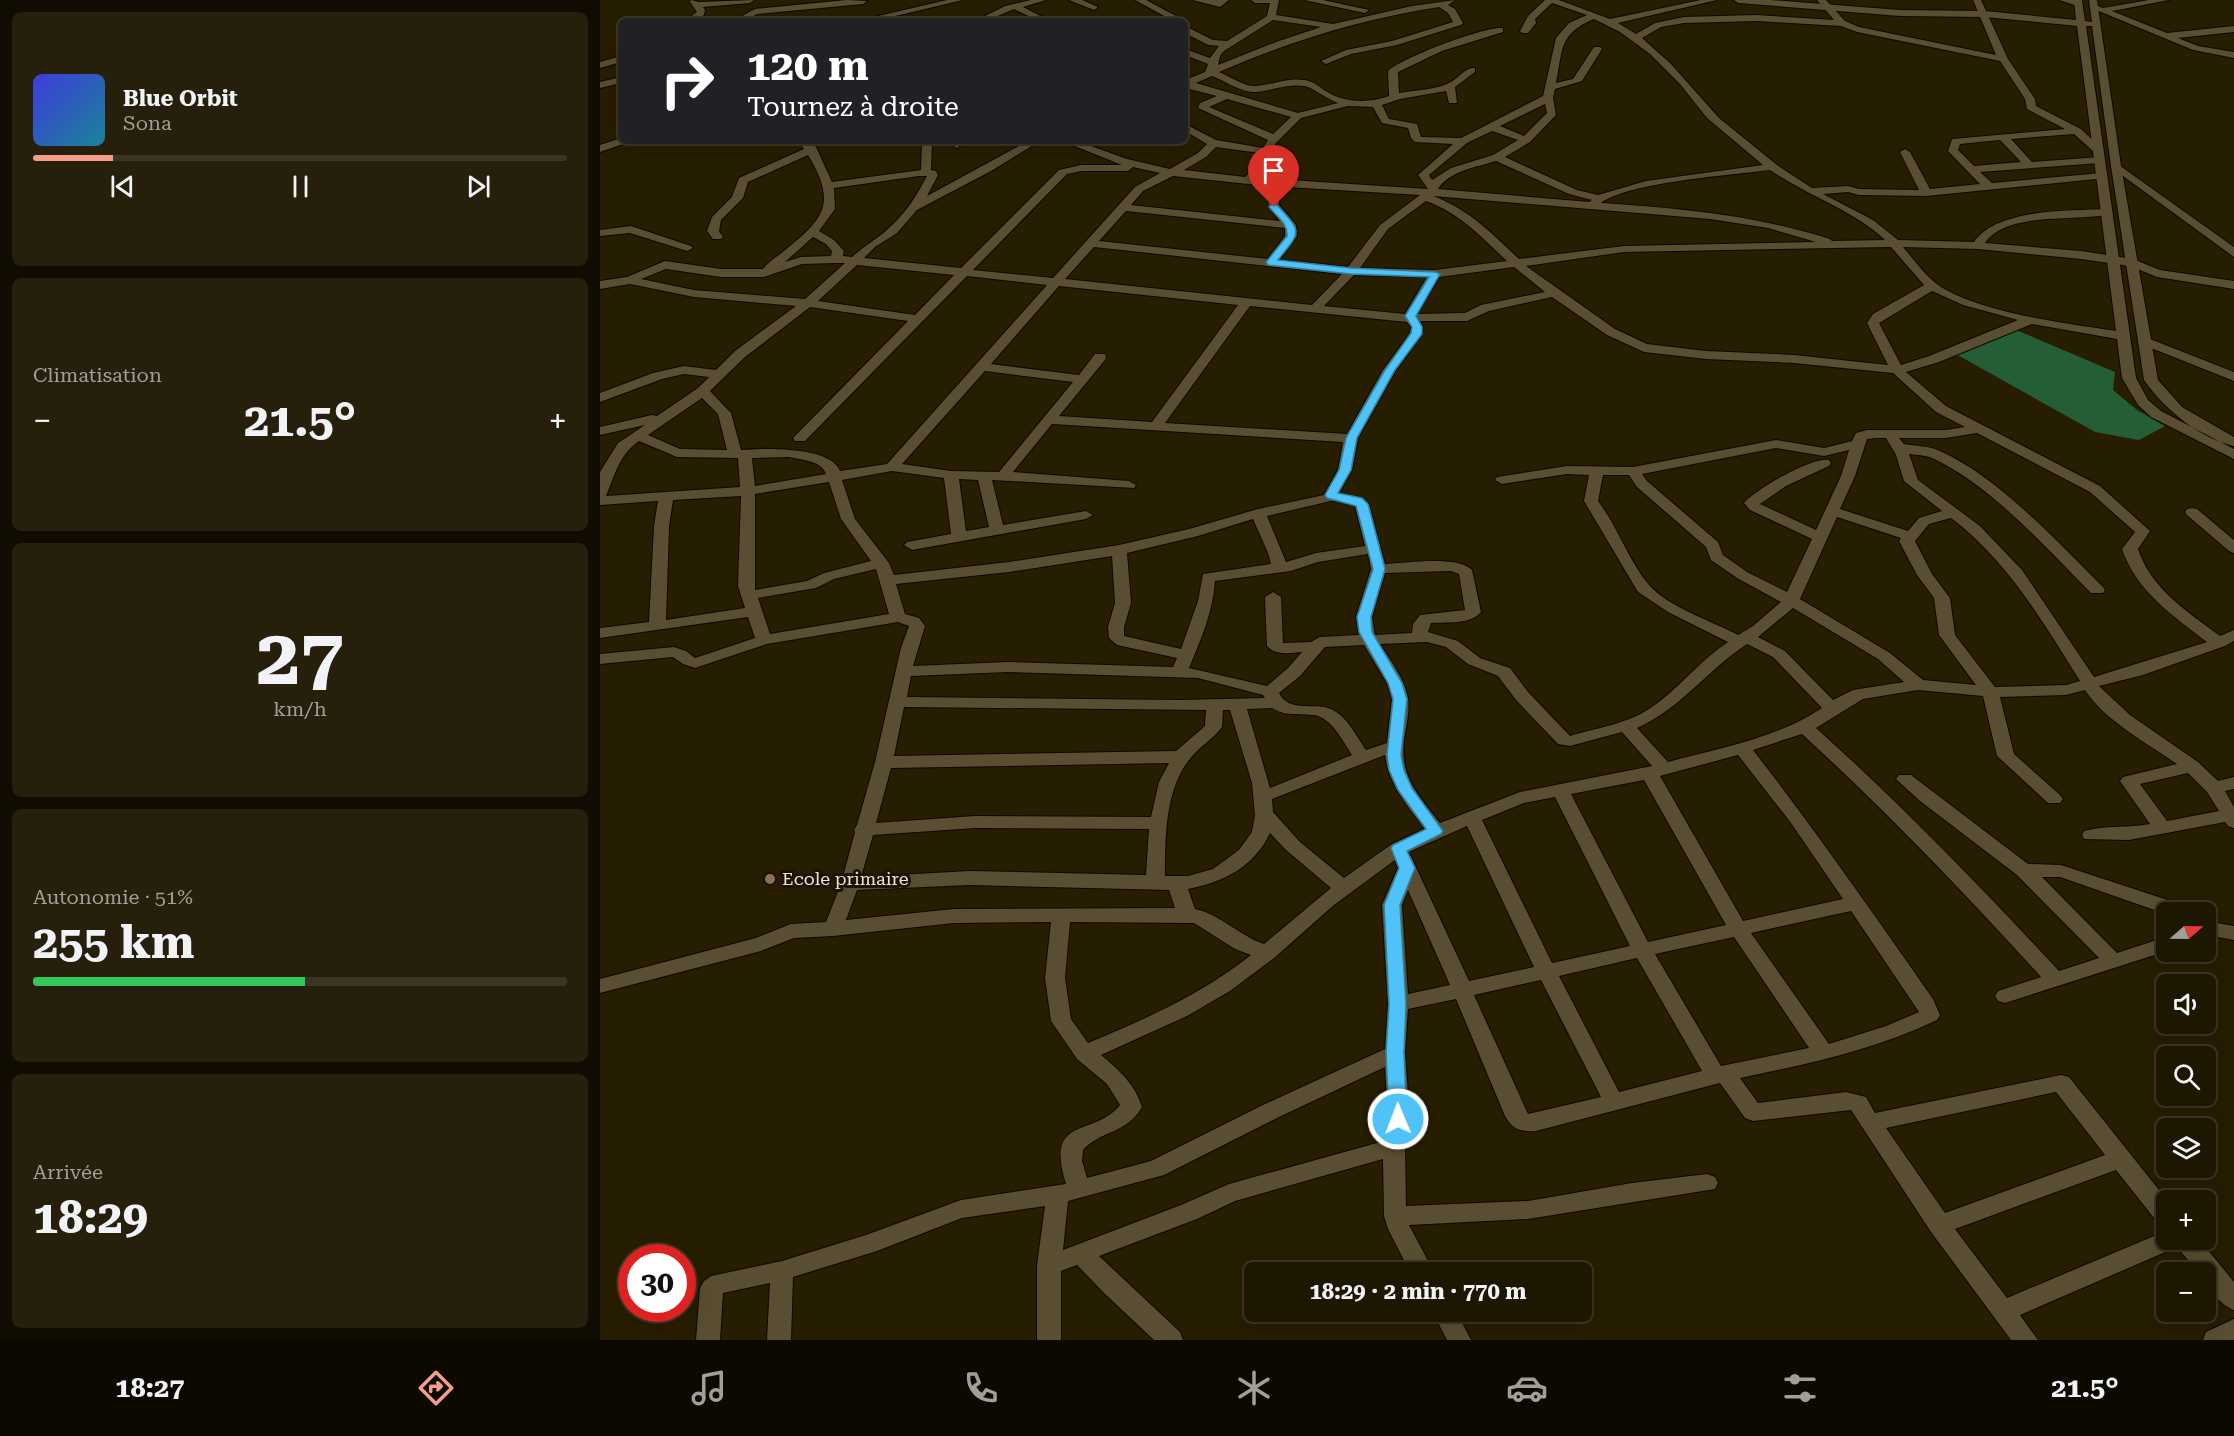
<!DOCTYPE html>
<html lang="fr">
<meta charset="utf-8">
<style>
:root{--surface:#1d1601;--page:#251f0b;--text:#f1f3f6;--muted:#a09f99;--line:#3b3523;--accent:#f49e8a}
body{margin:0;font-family:"Roboto Serif",serif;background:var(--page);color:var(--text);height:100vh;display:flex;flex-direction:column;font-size:22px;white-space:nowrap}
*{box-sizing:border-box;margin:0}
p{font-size:20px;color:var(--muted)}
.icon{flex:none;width:33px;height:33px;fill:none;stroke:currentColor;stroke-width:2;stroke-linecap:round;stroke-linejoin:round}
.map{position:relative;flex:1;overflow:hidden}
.drawer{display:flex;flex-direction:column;gap:12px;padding:12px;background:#100c01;width:600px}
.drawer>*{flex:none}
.top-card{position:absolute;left:18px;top:18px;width:570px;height:126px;border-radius:9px;box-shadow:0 6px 24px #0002,0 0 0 2px var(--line);background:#202124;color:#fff;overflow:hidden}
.needle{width:39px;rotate:70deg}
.controls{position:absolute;left:1556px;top:902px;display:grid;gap:12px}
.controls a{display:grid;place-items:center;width:60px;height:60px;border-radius:9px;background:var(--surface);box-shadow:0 6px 24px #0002,0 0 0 2px var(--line);font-size:30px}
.speed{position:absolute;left:18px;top:1244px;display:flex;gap:12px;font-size:30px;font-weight:700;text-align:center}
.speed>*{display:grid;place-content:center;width:78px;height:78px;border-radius:50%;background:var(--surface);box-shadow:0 6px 24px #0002,0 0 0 2px var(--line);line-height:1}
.speed .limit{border:9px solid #d22;background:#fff;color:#111}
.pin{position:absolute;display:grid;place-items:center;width:51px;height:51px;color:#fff;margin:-62px -26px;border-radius:50% 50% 50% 0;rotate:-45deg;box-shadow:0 0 6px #0007}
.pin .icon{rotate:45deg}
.me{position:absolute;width:66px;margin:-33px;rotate:359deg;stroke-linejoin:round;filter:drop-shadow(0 0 4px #0008)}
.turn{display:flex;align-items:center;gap:21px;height:126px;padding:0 30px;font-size:27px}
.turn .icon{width:78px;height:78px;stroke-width:2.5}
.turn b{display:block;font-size:42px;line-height:51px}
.big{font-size:45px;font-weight:700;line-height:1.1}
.drawer .card{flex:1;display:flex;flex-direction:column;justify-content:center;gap:9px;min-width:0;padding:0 21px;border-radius:9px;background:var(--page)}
.drawer .dial{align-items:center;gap:0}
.dial b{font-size:78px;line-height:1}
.song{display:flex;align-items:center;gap:18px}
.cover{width:72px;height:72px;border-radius:9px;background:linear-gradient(135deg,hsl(240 70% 55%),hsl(190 70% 35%))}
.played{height:6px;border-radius:3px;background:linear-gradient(90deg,var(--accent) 15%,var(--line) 15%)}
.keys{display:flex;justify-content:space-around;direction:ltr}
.heat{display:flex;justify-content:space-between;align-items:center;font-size:33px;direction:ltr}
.charge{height:9px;border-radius:4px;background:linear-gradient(90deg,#34c759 51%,var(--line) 0)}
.trip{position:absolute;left:644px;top:1262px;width:348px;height:60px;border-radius:9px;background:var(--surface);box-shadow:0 6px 24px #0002,0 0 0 2px var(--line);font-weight:700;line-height:60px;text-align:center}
.menu{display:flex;height:96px;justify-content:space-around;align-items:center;background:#0c0900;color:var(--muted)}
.menu .icon{width:42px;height:42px}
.menu .selected{color:var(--accent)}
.menu b{font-size:27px;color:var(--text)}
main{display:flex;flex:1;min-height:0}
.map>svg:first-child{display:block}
</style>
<main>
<section class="drawer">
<div class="card">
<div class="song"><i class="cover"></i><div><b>Blue Orbit</b><p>Sona</p></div></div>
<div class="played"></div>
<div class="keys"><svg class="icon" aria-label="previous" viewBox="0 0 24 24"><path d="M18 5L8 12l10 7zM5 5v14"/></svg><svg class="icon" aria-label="pause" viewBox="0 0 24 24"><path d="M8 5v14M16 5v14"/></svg><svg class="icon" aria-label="next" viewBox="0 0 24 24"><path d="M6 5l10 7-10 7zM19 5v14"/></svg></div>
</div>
<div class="card"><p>Climatisation</p>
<div class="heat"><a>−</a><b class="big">21.5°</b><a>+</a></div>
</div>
<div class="card dial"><b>27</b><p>km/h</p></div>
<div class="card"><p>Autonomie · 51%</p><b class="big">255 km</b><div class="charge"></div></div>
<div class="card"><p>Arrivée</p><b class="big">18:29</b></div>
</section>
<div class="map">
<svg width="1634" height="1340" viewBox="0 0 1634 1340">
<rect width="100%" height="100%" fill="#271d01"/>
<path fill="#245e36" d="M1414 329 1515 372 1513 390 1537 410 1565 426 1539 440 1495 432 1354 353Z"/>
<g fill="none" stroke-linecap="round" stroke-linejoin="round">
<g stroke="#100700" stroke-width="2">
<path id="minor" d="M91 0 99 2 154 0 150 3 103 7 105 10 104 15 95 21H85L97 12 90 2Z
M247 0 267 1 263 4 157 14 144 21H133L155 9Z
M347 0H363L274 21H257Z
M431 0H446L423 7 450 21H439L414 9 386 21H375L405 6Z
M469 0H482L498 7 494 10Z
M535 0H546L576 16 572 21H563L566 17Z
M592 0H629L620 7Z
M651 0H679L676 15 733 24 812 6 855 0 848 5 855 9 863 23 861 25 797 45 751 54 726 64 721 61 746 50 792 41 853 22 848 13 839 7C762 19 690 41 619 72 629 76 644 86 654 86 671 86 684 77 705 80 716 82 720 88 729 93 747 103 770 103 789 96L788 71C801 58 885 26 903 28V32L842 51 798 72 799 93C815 90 836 90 851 82 860 77 865 67 875 68V72L855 87 857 103H849L846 91 800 99 782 105 789 119 817 124 821 137 861 138 943 96 956 38 969 23 987 15 952 3 935 19 936 23 928 33H922L920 31 928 16 945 0H959L1010 19 1101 0H1117L1018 23 1036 34 1055 23 1084 17 1156 15 1234 20 1217 0H1226L1245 21 1259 27 1396 55 1373 0H1381L1408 59 1435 99 1436 106 1481 129 1503 150 1494 152 1474 134 1411 139 1432 162 1500 157 1505 160 1500 163 1380 172 1392 183 1502 173 1507 176 1506 178 1326 196 1259 195 1248 192 1223 194 1273 220 1298 240 1374 242C1397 208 1469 211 1507 209L1511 210V214C1477 222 1406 211 1385 243L1481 251 1533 259 1560 270 1634 281V289L1557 277 1530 266 1481 259 1378 249 1303 247C1315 261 1326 277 1341 287 1385 314 1471 324 1523 332L1529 336 1523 340 1432 324 1339 362 1306 372 1346 406 1500 486 1550 531 1538 549C1551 589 1588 612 1620 636L1634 630V641L1625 646 1543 675 1499 686 1530 715 1598 762 1618 781 1634 777V789L1625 791 1634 807V828L1628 826 1625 822 1529 840 1484 839 1482 835 1484 831C1505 825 1529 828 1550 824L1520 781 1523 777 1577 764C1548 744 1504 720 1485 690L1466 695 1400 697 1414 754 1460 795 1463 799 1460 803H1448L1397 756 1383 696 1318 690 1263 699 1216 728C1301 804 1381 887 1459 971L1499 958 1417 875 1320 801 1296 779 1299 775H1311L1428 864 1461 865 1589 907 1592 912 1566 914 1460 877H1442L1517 953 1566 937 1567 951 1405 1003 1398 1001 1395 996 1398 991 1441 977C1365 893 1286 811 1202 734L1153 750C1216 831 1274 915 1333 999L1340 1015 1337 1020C1274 1050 1208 1064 1140 1078L1158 1103 1246 1092 1266 1097 1275 1113 1461 1075 1469 1077 1567 1200 1566 1225 1558 1223 1516 1170 1355 1229 1407 1298 1566 1231V1239H1599L1634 1282V1310C1620 1305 1605 1287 1605 1272H1598L1577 1247 1420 1315 1438 1340H1411L1331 1232 1251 1110 1153 1121 1145 1118 1120 1083 936 1131C921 1132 913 1130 905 1116L856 999 808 1009 805 1053 810 1119 805 1147 806 1206 928 1201 1032 1183 1107 1174 1115 1177 1118 1183 1115 1189 928 1219 809 1225 834 1272H810L788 1229 784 1216 783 1159 635 1201 597 1219 499 1256 580 1332 583 1340H554L504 1293 477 1265 461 1271V1340H437V1265L445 1206 362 1218 277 1251 193 1277 191 1340H167L170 1283 123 1293 120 1340H96L100 1288 104 1281 111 1276 182 1261 266 1235 361 1200 466 1184C444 1114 494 1138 520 1105L507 1084 477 1059 451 1021 445 978 451 922 354 923 233 936 194 938 161 951 0 993V979L156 938 191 924 226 922 241 884 255 832 254 830 257 825 275 762 301 648 309 626 298 622 167 644 95 668 83 664 73 657 0 664V654L74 647 86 651 95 658 155 638 148 617 0 638V628L49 622 54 526 58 501 0 505V472L18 443 45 425 0 435V427L52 415 57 416 98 388 109 377 84 374 62 379 0 402V393L53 373 84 366 116 370 135 351 196 306 94 297 30 284 0 289V281L27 277 65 261 121 269H163C168 262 177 257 184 251 225 218 237 203 208 155L148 182 143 198 121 220 119 231 123 237 121 239H113L107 231 112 217 132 197 139 178 204 149 198 141H208L216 147 232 182 321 170 322 141H332L331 170 336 171 338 175 327 196 428 141H440L391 171 317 210 297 233 275 247 264 258 361 268 459 170 481 165H522L462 141H477L527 159 570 169 598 153 607 144 585 131V124L616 140 663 148 668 140 598 108 600 103 617 96 585 88V80L605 72 608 64 585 55V49L610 58 619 46 608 45 585 33V26L613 40 627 41 667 16 670 3H655ZM994 19 1020 32 1050 54 1080 84 1107 118 1163 165 1046 181 998 195 977 190 905 157 930 142 956 115 953 98 955 89 982 81 1002 49 1000 47H994L973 79 956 83C963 48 959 34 994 19ZM673 20 721 27 676 42 618 65 620 56 624 51ZM1156 21 1241 26 1257 32 1400 61 1425 99 1427 109 1465 129 1352 139 1348 151 1380 184 1330 189 1310 152 1305 149 1300 152 1319 190 1259 189 1248 186 1212 188 1177 165 1119 118 1071 64 1042 38 1061 27 1084 23ZM612 76C623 80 639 91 652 92 668 93 683 83 704 86 712 87 727 99 738 103L698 113 596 83ZM627 99 691 117 673 134 609 107ZM945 104 947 113 924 136 900 126ZM748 106 773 107 782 123 808 128 811 138 815 142 853 144 818 175 828 189 657 178 676 143 701 118ZM892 131 918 140 893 155 851 168 832 180 829 175 867 143ZM1400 140 1421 162 1374 166 1358 150 1360 144ZM616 147 660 153 650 172 645 177 584 170 606 157ZM896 161 969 194 992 200 989 202 838 189C849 171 877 167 896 161ZM533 167 560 173 535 187 453 278 373 270 467 174 481 171H528ZM1170 170C1206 195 1255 211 1285 240L1232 241 1230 239C1155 215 1079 208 1001 203 1029 182 1133 175 1170 170ZM319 176H327C317 195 306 213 290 227 279 238 264 246 252 257L243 256 244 251 234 240 219 231 235 209 234 188ZM573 176 677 187C664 205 666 204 680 221L531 205 543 191ZM687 187 820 195 780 225 748 267 679 260 697 236 696 225 679 205V200ZM833 196 1110 219 1168 228 1216 242 1024 246 919 259C891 233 870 210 833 196ZM826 201C861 214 880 236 907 261L835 270 760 268 788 229ZM526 211 685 228V236L668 259 499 241ZM213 237 226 244 232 251 231 256 201 257 185 262ZM494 247 742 274 712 305 465 279ZM1291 247 1324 285 1273 314 1267 323 1288 365 1194 355 1106 351 1047 344 1015 329 926 266 1024 252ZM236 263H245L205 299 94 290 41 279 66 269 121 277H164L202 264ZM257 265 354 275 315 315 218 301ZM914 267 945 292 881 305 865 313 817 314 839 277ZM754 275 827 277 805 314 724 306ZM367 276 447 285 287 464 240 471C231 446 164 448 141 450L131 413 110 391 145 357 210 307 308 321 193 438 195 441H205ZM459 286 638 305 552 422 459 416 505 360 506 357 505 354H495L479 375 391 364ZM1332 291 1363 305 1418 320 1329 356 1301 365 1279 323ZM952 297 1007 335 1044 352 1106 359 1194 363 1293 373 1336 412 1365 427 1346 430H1267L1256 433 1252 441 1224 448 1176 440 1033 467 967 466 897 477 895 480 902 484 967 474 989 475 984 501 1038 592 1068 612 1128 642C1099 661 1078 690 1049 709 1026 724 996 728 970 736L928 692 910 668 880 658 858 641 828 632 831 623C847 622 870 625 881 612L872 570C857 555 807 563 785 564L769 504 762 498 739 493 752 470 758 438 796 370 822 334 823 327 820 321H867L889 311ZM650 306 807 322 811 327 810 334 783 370 747 434 565 423ZM385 371 473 382 399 472 351 471 302 464ZM102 398 118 414 127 450 80 449 48 435ZM452 424 743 442 738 470 724 495 658 509 589 529 519 545 409 562 294 575 289 563 255 519 242 480 292 471 344 478 351 534 307 542 304 545 312 550 486 519 493 515 486 511 403 525 392 480 534 488 536 485 529 481 413 472ZM1377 433 1490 492 1535 532 1522 549C1536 591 1573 616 1607 642L1494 677 1422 570 1380 526 1318 480 1309 454C1316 455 1325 455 1332 458 1391 485 1446 548 1491 593H1503L1505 590 1503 587C1456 541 1400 478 1340 451 1330 446 1315 446 1304 444L1299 438H1346ZM1276 438H1286L1296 455 1304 481 1342 511 1319 518 1308 531 1240 509 1255 476 1267 439ZM39 441 77 457 138 458 140 487 6 496C15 475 19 455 39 441ZM1176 448 1224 456 1249 450 1241 476 1216 530 1160 504 1186 486 1229 466 1231 463 1229 460C1213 456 1154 490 1144 503L1150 510 1212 539 1187 592 1147 572 1123 555 1118 542 1047 481 1042 474ZM189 457C201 460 221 460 226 474L155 486 152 458ZM1003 475H1029L1037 487 1106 547 1111 560 1137 578 1181 602 1153 626 1138 635C1112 621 1068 607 1049 585 1028 560 1018 527 998 501ZM359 479 378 480 389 527 366 531ZM229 482 241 519 271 561 224 573 207 581 155 590V494ZM141 496 138 586 145 608 66 620 69 526 73 500ZM735 500 755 506 765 546 716 553 686 562 667 516ZM1237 517 1301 538 1299 541 1317 575 1334 598 1339 635 1376 685 1323 680 1290 653 1200 599ZM1351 518C1408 561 1442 621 1480 681L1466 685 1395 687 1355 635 1350 598 1332 574 1315 541 1329 524ZM653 519 668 553 671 564 603 574 598 601 581 649 524 636V627L531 603 527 553 598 536ZM768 554 771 569 756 617 759 635 720 637 711 642 683 643 681 597 673 592 665 597 667 646C676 656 690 653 702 652L688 668 667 686 589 668C601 639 613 612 615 581L691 571 718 562ZM512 556 515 603 508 627 509 638 517 645 577 658 573 667 408 662 313 666 325 626 319 618 305 614 296 584 409 572ZM276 569 289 614 170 634 158 598 216 588 234 579ZM851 571 859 574 865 610 820 615 813 624 812 633 775 635 772 617 785 573ZM1193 608 1278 659 1304 682 1253 690 1233 700 1185 651 1158 637ZM827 642 846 647 868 664 898 676 916 700 958 744 970 746 1022 732 1052 766 920 792 840 823C818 795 800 778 804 740 806 727 810 711 808 698 805 679 790 660 780 644ZM1147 644 1173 657 1222 708C1177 738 1120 748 1068 762L1037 728C1083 707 1106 671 1147 644ZM764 645 787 683 792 699 787 743 766 750C757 737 747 716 731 709 714 702 689 713 679 693L700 676 725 647ZM408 672 598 678 663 695 665 698 581 700 307 697 311 676ZM304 707 606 710 605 726 576 751 294 756ZM672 708C687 718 702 712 718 716 733 721 744 743 752 755L670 788 647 709ZM623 710H630L652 783 655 815 652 832 639 850 613 869 588 876H565C565 840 565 790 589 760 598 747 613 740 622 727ZM785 755C789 785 807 805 825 829L792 844 744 878 700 842 673 812 672 799ZM1138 755 1191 823 1243 899 1143 921 1060 776ZM569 763 559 782 551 817 375 816 276 823 291 768ZM1588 773 1607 792 1619 811 1567 821 1540 784ZM1044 780 1126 925 1048 942 971 794ZM955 797 1030 946 952 963 882 820 924 803ZM867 826 934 967 869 981 813 861 811 856 802 855ZM375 828 549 829 546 875 370 871 261 877 273 835ZM670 833 686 850 731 888 664 944C640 936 620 914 595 909L588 889C624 882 654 867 670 833ZM795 860 798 868 782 905 788 1004 785 1049 663 1105 551 1161 487 1178 482 1161 483 1150C501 1130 527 1134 542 1107 535 1084 519 1070 501 1055L587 1016 630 991 674 958 734 905ZM370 885 569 890 575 908 354 909 246 920 257 890ZM808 890 850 985 808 994 802 905ZM1251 911 1319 1012 1286 1026 1229 1044 1151 933ZM470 922 594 923 635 949 651 955C602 994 546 1019 488 1043L471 1019 465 978ZM1134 937 1209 1048 1121 1066 1055 954ZM1037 958 1102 1071 1019 1092 959 976ZM941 980 1001 1097 928 1114 874 995ZM785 1067 788 1119 784 1141 629 1184 581 1205 463 1250 468 1201 564 1175 679 1117ZM1456 1092 1505 1155 1345 1213 1286 1128Z
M704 0H723L769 10 765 13Z
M1459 0H1476L1482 3 1478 6Z
M1549 0H1569L1512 11 1567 33 1634 26V32L1578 38 1598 46 1634 52V58L1593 50 1489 7 1493 4 1503 8Z
M21 56V62L0 68V62Z
M21 77V83L0 88V82Z
M21 138V141H27L26 143 0 152V145Z
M355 141H366L357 148 352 145Z
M1516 163 1634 247V257L1512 168 1511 166Z
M31 226 91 246 93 248 87 251 30 233 0 236V230Z
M1545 337 1634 372V381L1541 344 1539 341Z
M1592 508 1597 509 1634 540V553L1629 551 1587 515 1585 512 1587 509Z
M1611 922 1634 926V940L1612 936 1605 938V924Z
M832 1311H856L871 1340H847Z
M1634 1319V1340H1603L1606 1332Z"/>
</g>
<g stroke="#100700" stroke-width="2">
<path id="tertiary" d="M1134 0H1171L1300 10 1385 11 1476 20 1474 0H1482L1485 21 1492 22 1489 0H1497L1521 166 1558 380 1582 407 1634 437V446C1599 438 1564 409 1544 380L1511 166 1492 26H1486L1536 378 1548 400 1561 411 1634 449V459L1551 417 1538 405 1522 378 1477 26 1385 17 1300 16 1138 3Z"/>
</g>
<use href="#minor" fill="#594e31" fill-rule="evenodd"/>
<use href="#tertiary" fill="#594e31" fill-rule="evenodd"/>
</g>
<path fill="#4fc3f7" stroke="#337fa1" stroke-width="1.5" d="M670 205H677C703 233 701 231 678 260L751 268 835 272 840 274 816 316 822 327V334L795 370 757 438 751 470 738 493 762 498 768 504 785 569 771 617 772 632 802 683 807 699 801 755 804 770 812 788 843 831 841 834 807 851 815 868 800 905 806 1004 804 1053 807 1119 805 1124 798 1126 792 1124 789 1119 786 1053 789 1004 784 905 799 868 791 848 793 845 826 829 798 790 789 770 787 755 793 699 788 683 759 632 757 617 773 569 756 506 727 498 725 495 739 470 746 438 785 370 811 333 812 327 805 316 829 277 751 274 668 265 666 262 687 236C688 223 676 216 669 207Z"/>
<circle fill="#8d6e63" stroke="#1d1400" stroke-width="2" cx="170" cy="879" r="6"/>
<g text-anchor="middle" stroke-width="6" stroke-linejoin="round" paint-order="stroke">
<g font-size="18" fill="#eae4d3" stroke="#1d1400" text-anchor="start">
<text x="182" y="885">Ecole primaire</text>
</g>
</g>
</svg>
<div class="controls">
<a><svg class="needle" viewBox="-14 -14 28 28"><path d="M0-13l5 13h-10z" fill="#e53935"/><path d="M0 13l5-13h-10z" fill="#a09f99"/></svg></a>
<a><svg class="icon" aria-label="sound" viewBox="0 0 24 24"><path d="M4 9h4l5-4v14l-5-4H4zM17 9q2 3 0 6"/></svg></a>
<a><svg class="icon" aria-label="search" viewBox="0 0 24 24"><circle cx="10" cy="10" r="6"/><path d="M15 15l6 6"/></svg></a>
<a><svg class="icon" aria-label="layers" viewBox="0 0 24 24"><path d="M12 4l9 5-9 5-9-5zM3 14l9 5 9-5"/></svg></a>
<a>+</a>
<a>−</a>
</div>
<div class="speed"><div class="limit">30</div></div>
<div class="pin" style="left:674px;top:207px;background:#d93025"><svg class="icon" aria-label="arrive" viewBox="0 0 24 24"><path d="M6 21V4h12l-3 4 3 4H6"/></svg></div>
<svg class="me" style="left:798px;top:1119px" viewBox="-20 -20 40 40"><circle r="17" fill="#4fc3f7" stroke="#fff" stroke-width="3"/><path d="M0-11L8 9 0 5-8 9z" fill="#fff"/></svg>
<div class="trip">18:29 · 2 min · 770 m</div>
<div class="top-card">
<div class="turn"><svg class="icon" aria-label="right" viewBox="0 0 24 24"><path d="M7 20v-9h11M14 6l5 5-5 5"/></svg><div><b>120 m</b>Tournez à droite</div></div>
</div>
</div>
</main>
<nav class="menu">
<b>18:27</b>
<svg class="icon selected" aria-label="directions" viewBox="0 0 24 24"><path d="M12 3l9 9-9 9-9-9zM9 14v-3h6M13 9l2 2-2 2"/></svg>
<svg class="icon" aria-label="music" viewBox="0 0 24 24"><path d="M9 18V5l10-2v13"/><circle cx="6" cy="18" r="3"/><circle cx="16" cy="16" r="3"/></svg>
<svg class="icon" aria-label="phone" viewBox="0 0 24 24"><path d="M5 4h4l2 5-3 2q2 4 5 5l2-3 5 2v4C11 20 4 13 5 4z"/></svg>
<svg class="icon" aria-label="climate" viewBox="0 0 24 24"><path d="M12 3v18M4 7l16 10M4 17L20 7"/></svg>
<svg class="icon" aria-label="car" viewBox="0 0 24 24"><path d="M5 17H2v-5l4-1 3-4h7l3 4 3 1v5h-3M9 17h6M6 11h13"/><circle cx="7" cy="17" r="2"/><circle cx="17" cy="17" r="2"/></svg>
<svg class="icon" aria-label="filters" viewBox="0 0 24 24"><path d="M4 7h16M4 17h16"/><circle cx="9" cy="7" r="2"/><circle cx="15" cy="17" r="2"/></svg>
<b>21.5°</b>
</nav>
